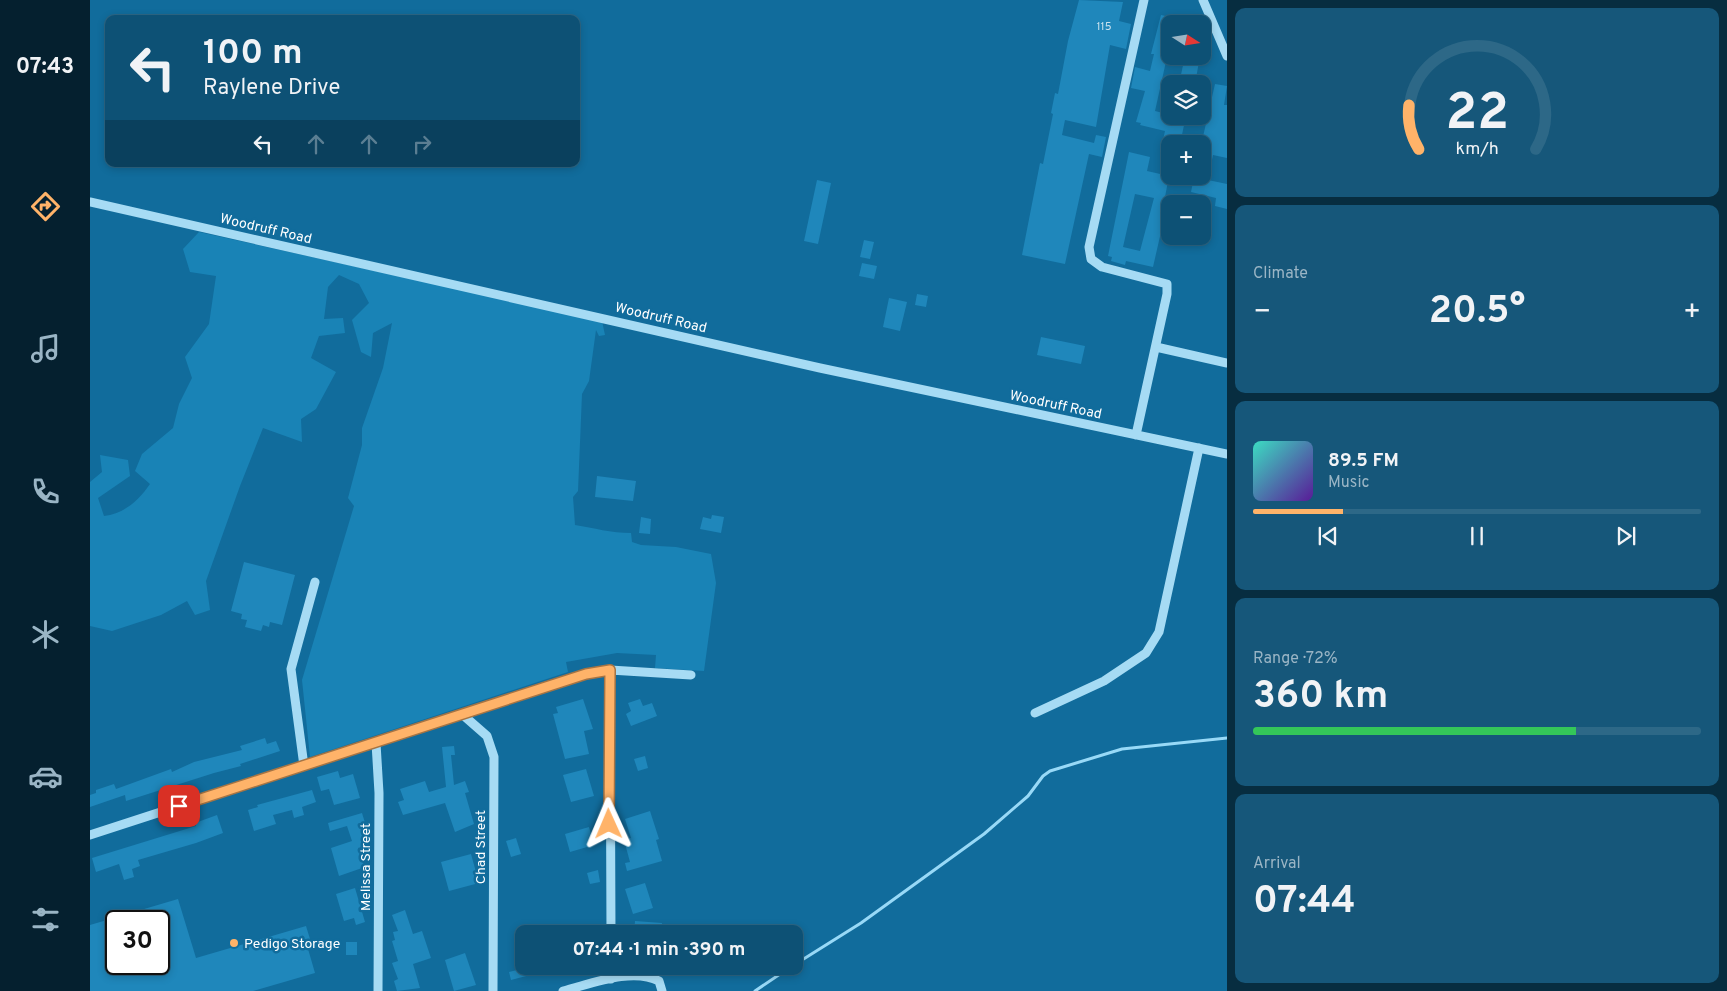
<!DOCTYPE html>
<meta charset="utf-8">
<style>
:root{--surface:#0d5175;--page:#16577a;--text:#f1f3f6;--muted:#9ab5c5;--line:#2d6887;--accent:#ffb369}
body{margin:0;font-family:Overpass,sans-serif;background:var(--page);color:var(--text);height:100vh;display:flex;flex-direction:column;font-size:19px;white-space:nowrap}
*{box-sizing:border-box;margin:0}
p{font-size:16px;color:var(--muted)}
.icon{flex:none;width:28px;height:28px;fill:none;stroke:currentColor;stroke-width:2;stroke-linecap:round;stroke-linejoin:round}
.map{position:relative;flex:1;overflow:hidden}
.drawer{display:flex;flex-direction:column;gap:8px;padding:8px;background:#072d40;width:500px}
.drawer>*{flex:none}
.top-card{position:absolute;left:15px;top:15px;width:475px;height:152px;border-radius:10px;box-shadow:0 2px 8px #0003,0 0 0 1px var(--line);background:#0d5175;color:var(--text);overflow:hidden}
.needle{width:32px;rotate:102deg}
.controls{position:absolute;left:1071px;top:15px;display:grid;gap:10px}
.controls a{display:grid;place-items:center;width:50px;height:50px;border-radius:10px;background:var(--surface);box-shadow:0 2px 8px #0003,0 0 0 1px var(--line);font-size:25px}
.speed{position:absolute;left:15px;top:910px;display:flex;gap:10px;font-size:25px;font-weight:700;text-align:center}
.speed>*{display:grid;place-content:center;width:65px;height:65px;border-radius:50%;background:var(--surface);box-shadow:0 2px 8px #0003,0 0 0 1px var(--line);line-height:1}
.speed .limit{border:2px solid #111;border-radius:8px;background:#fff;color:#111}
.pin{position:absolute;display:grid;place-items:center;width:42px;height:42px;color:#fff;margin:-21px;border-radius:10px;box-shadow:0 2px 8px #0006}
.me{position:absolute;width:55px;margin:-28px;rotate:359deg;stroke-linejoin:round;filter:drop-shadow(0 0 4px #0008)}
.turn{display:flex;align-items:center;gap:18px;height:105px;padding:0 15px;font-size:22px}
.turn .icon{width:65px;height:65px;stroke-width:2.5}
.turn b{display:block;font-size:35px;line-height:42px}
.lanes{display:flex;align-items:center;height:48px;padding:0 15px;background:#0003;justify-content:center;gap:25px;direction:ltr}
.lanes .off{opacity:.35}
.big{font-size:38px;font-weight:700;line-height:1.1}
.drawer .card{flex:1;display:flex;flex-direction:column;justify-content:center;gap:8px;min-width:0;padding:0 18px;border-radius:10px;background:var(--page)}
.drawer .dial{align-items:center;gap:0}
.dial svg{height:130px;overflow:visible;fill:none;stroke:var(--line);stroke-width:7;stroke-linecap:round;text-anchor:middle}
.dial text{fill:var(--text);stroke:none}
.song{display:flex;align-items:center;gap:15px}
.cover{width:60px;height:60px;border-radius:8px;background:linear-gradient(135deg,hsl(170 70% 55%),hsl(270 70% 35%))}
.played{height:5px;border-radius:2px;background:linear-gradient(90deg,var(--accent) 20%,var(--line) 20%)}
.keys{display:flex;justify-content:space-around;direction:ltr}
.heat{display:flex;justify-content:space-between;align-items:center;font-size:28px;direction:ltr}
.charge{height:8px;border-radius:4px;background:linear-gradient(90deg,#34c759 72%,var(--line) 0)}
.trip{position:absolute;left:425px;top:925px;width:288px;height:50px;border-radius:10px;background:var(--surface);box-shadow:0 2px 8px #0003,0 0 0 1px var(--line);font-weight:700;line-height:50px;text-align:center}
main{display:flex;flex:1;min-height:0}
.tab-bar{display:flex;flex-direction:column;width:90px;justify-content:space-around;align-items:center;background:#05202f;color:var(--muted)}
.tab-bar .icon{width:35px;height:35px}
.tab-bar .on{color:var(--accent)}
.tab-bar b{font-size:22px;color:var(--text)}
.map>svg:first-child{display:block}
</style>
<main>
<nav class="tab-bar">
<b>07:43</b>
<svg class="icon on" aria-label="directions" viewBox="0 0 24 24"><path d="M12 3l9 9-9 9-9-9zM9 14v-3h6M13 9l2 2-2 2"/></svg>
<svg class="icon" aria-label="music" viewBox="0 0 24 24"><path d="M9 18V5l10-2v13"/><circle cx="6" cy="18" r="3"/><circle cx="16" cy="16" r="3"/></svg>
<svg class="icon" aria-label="phone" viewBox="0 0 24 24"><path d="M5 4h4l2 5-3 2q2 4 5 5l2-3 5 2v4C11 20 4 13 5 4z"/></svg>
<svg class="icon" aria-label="climate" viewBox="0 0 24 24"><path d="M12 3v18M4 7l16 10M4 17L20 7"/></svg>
<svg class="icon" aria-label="car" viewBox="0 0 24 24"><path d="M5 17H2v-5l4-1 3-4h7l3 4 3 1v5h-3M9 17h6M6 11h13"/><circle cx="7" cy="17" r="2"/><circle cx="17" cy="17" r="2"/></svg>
<svg class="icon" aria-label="filters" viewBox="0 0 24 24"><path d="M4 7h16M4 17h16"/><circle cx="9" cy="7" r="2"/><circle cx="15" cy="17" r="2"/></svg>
</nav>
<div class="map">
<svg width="1137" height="991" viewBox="0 0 1137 991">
<rect width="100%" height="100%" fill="#116c9c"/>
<path fill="#1983b6" d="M109 232 512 321 515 335 509 336 506 330 499 381 492 394 488 491 483 497 485 525C504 528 521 533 541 533L542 542 551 545 586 547 621 554 626 583 614 671 565 668 566 655 527 653 476 662 478 672 220 757 212 680 264 506 258 498 272 445V428L293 368 302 323 283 333 281 357 271 352 262 320 279 303 269 284 249 275 238 287 234 319 253 318 255 333 229 336 221 358 246 372 226 409 211 419 212 442 173 428 150 486 116 581 120 610 105 615 97 601 71 615 22 631 0 626V482L12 472 10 455 38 460 40 476 8 498 14 516C34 514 49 500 60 484L45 471 52 454 83 428 89 404 102 378 95 357 119 324 126 276 100 272 93 249Z"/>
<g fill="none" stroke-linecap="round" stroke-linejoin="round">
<path stroke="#98d9f7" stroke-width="3" d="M704 965 771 923 894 834 938 796 953 776 960 771 1032 749 1137 738
M665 991 702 966"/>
</g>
<path fill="#1f87bb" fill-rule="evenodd" d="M989 0 1033 2 1029 21 1041 24 1036 49 1020 45 1006 127 975 120 972 135 1004 143 1006 135 1016 137 1012 157 999 154 975 264 932 255 950 163 953 164 963 114 961 113 965 93 968 94 978 41Z
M1071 15 1080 17V58L1077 57 1065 111 1073 113V116H1096L1090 144 1073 140 1075 131 1050 125 1051 123 1046 122 1055 91 1041 88 1045 67 1060 71 1064 54H1061Z
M1095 56H1110L1105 84H1089Z
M1125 84 1137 86 1134 105H1137V158L1123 155 1118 180 1137 184V209L1125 206 1126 198 1101 192 1104 177 1112 179V141Z
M1039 152 1060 157 1057 171 1079 176 1075 197H1079L1063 267 1036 261 1035 265 1021 261 1022 257 1018 256ZM1045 194 1064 198 1050 251 1033 247Z
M727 180 741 183 728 244 714 241Z
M774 240 784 242 780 259 770 257Z
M772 263 787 266 784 279 769 276Z
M827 294 838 296 836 307 825 305Z
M799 298 817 302 810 331 793 327Z
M951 337 995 346 991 364 947 355Z
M507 476 546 481 543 501 505 497Z
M622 515 634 517 631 533 610 529 613 517 621 519Z
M551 517 561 519 560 534 549 533Z
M154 562 205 575 192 625 180 622 179 627 173 625 171 631 155 627 157 620 151 619 152 614 141 611Z
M493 699 503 729 494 731 499 754 475 759 463 714 468 713 466 707Z
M550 699 553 706 562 703 567 716 541 726 536 714 541 711 538 703Z
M175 738 177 744 186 741 190 751 150 764 151 766 124 773 36 801 35 795 0 807V795L6 793V790L24 784 26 789 81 769 82 772 104 762 152 750 150 746Z
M364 746 365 755H361L364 785 375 781 379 792 375 793 384 824 365 832 355 803 313 815 308 802 314 800 310 789 335 781 339 792 356 787 352 747Z
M555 756 558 768 548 771 544 759Z
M496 769 504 796 481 802 473 775Z
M248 771 250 778 263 774 270 798 244 805 239 789 231 791 227 777Z
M222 790 226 802 212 807 214 815 204 818 202 810 183 815 186 824 164 831 158 810 168 807 167 805Z
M560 811 569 839 566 840 572 861 537 871 535 863 540 862 534 840 541 838 535 819Z
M272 813 276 826 272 827 277 845 268 848 275 867 249 876 241 848 262 841 257 826 240 831 238 823Z
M127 815 133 833 106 843 48 860 50 866 42 869 44 877 34 880 29 864 6 872 2 858 106 826 105 823Z
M499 827 504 845 480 852 475 834Z
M426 838 431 854 421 857 416 841Z
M381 854 389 883 359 891 351 862Z
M508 870 510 882 500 884 497 873Z
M555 883 563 908 543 914 535 889Z
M265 888 275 922 266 925 264 918 254 921 246 894Z
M88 899 106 958 216 926 220 939 211 942H216L225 973 163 991H0V925ZM26 921H69V964H26Z
M315 910 323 934 332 931 341 958 323 964 330 988 307 991 304 981 308 979 302 963 308 961 302 941 305 940 303 932 308 931 302 915Z
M545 921 572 923 571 934H544Z
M256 942H267V955H256Z
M375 953 386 985 364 991 355 960Z
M443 966H462L463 969 421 980 419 972Z"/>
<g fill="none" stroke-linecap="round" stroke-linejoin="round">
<path stroke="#a6dbf4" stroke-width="9" d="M1113 0 1137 56
M0 202 730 368 1137 454
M1066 347 1137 363
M1046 435 1077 294V284L1012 267 1001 259 999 247 1054 0
M520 670 521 934
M945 713 1014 681 1056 653 1069 632 1109 448
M373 715 397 736 404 757 403 991
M286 743 289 793 288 991
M214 766 201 669 225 582
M0 835 495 674 520 670 601 675
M521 966V979
M473 991C501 984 542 967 569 981L572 991"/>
</g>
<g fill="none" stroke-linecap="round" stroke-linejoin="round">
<g stroke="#a67444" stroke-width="12">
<path id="route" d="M89 806 496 674 520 670 519 824"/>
</g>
<use href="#route" stroke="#ffb369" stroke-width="9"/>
</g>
<circle fill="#ffb369" stroke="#116c9c" stroke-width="2" cx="144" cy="943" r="5"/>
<g text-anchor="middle" stroke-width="5" stroke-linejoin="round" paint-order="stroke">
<g font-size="11" fill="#c7e1ee">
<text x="1014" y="30">115</text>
</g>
<g font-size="14" fill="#fff" stroke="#116c9c">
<text transform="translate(176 228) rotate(13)" y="5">Woodruff Road</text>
<text transform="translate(571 317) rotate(13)" y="5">Woodruff Road</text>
<text transform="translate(966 404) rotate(12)" y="5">Woodruff Road</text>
<text transform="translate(390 847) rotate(-90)" y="5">Chad Street</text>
<text transform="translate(275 867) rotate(-90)" y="5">Melissa Street</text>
</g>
<g font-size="14" fill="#fff" stroke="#116c9c" text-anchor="start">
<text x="154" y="948">Pedigo Storage</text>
</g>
</g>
</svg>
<div class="controls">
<a><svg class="needle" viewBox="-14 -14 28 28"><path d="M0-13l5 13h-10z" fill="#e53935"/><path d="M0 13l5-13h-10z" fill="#9ab5c5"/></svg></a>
<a><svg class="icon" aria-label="layers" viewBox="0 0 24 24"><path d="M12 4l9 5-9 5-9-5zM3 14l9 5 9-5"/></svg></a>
<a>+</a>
<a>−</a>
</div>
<div class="speed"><div class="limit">30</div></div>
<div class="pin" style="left:89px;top:806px;background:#d93025"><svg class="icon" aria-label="arrive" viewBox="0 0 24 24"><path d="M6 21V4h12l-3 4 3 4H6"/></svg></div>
<svg class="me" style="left:519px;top:824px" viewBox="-20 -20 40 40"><path d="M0-17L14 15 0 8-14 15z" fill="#ffb369" stroke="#fff" stroke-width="4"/></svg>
<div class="trip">07:44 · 1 min · 390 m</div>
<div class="top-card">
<div class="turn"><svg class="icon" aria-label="left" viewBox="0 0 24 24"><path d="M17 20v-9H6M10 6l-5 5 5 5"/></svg><div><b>100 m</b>Raylene Drive</div></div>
<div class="lanes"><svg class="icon" aria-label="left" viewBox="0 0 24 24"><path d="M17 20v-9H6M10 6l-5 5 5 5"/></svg><svg class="icon off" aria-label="ahead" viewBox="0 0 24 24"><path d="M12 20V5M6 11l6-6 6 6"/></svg><svg class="icon off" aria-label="ahead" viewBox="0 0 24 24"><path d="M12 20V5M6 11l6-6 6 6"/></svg><svg class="icon off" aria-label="right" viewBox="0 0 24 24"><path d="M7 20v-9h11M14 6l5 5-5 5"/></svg></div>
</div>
</div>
<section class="drawer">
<div class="card dial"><svg viewBox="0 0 100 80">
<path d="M14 69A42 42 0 1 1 86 69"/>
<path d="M14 69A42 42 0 0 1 8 42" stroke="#ffb369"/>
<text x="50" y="56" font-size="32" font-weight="700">22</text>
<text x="50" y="72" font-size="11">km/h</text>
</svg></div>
<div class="card"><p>Climate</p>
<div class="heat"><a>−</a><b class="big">20.5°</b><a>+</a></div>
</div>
<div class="card">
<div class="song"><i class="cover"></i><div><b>89.5 FM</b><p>Music</p></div></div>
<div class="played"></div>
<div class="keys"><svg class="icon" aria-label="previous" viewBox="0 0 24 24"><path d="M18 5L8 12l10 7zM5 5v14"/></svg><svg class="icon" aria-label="pause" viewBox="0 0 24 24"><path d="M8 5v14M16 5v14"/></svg><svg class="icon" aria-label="next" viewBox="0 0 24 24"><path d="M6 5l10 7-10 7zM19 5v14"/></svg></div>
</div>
<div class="card"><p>Range · 72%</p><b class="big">360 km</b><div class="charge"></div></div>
<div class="card"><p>Arrival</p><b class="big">07:44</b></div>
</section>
</main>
